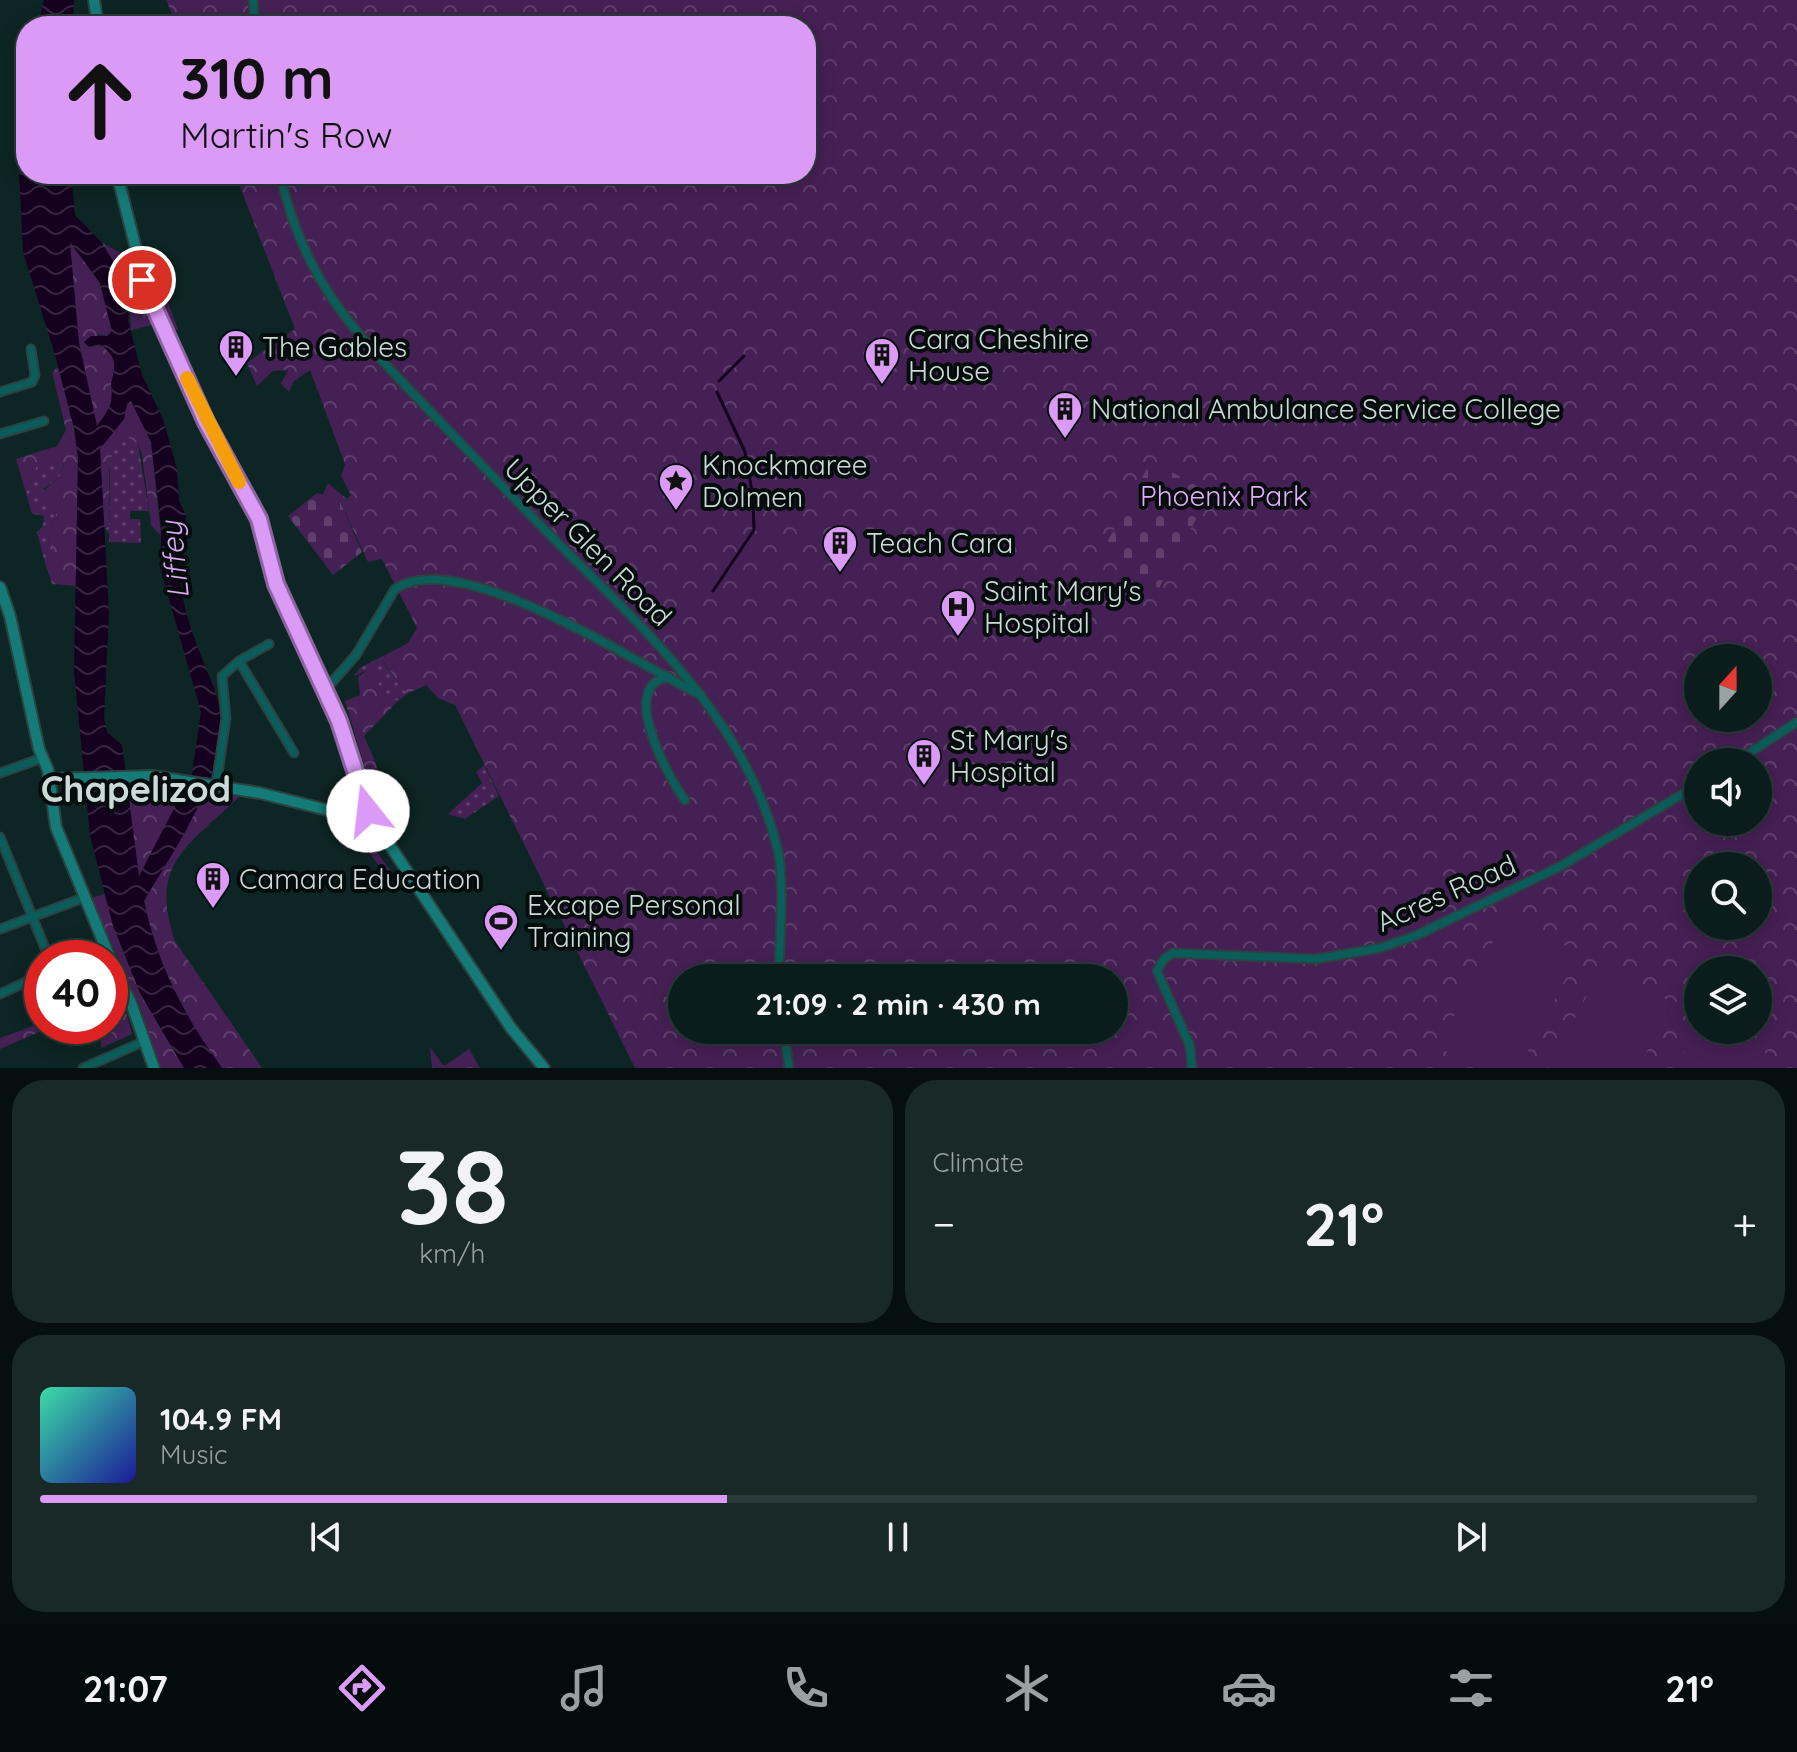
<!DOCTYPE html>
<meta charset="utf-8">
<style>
:root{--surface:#0a1c1b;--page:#182928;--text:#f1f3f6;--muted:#99a1a3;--line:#2a3a3a;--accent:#da9af6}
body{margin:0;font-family:Quicksand,sans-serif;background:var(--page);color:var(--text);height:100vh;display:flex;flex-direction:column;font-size:30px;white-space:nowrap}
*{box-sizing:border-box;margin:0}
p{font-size:26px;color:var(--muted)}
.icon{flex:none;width:44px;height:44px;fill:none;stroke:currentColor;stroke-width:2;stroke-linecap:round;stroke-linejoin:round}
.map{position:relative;height:1068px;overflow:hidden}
.panel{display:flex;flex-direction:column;gap:12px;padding:12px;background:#060f0f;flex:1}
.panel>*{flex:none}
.guide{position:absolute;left:16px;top:16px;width:800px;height:168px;border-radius:32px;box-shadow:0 4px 20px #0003,0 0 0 2px var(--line);background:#da9af6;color:#111;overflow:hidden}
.needle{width:52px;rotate:21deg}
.controls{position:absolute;left:1684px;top:644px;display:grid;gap:16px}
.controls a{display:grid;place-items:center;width:88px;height:88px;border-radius:50%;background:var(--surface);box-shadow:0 4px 20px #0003,0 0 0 2px var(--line);font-size:40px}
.speed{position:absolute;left:24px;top:940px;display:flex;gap:16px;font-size:40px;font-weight:700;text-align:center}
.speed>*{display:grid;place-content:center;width:104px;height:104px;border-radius:50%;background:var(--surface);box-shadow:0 4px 20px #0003,0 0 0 2px var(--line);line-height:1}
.speed .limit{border:12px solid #d22;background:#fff;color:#111}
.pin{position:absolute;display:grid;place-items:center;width:68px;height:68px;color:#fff;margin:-34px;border:4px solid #fff;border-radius:50%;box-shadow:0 2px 8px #0007}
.me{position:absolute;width:88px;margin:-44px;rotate:344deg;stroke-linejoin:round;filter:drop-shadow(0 0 6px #0008)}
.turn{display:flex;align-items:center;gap:28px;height:168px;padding:0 32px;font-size:36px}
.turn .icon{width:104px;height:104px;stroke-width:2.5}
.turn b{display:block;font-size:56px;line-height:68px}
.big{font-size:60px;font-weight:800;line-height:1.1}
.panel .card{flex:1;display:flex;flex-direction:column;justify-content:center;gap:12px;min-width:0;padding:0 28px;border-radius:32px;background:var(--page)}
.panel .dial{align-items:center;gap:0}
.dial b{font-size:104px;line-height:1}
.song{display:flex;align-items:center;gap:24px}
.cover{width:96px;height:96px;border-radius:12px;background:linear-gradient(135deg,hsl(160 70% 55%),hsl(240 70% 35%))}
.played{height:8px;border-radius:4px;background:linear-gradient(90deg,var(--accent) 40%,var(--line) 40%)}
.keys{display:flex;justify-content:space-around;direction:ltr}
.heat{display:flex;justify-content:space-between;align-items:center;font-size:44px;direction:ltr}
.panel .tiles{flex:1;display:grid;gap:12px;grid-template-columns:1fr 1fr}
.card:last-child{grid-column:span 2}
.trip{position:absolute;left:668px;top:964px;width:460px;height:80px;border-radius:40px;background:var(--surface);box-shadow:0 4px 20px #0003,0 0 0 2px var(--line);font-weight:800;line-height:80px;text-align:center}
.dock{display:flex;height:128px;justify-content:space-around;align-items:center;background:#040b0b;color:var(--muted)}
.dock .icon{width:56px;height:56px}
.dock .on{color:var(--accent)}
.dock b{font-size:36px;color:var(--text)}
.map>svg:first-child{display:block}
</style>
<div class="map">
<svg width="1797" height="1068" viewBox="0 0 1797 1068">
<defs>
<pattern id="grass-dots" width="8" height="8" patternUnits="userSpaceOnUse" patternTransform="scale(2)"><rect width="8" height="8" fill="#452054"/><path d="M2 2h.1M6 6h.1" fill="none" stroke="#5f406c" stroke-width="1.8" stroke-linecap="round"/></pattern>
<pattern id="forest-crowns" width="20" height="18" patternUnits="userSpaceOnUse" patternTransform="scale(2)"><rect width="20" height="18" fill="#452054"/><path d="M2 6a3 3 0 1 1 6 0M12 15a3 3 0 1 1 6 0" fill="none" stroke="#5f406c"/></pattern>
<pattern id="cemetery-stones" width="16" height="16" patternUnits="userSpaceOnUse" patternTransform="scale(2)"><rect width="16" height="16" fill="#452054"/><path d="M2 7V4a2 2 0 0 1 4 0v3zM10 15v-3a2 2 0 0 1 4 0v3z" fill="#5f406c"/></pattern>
<pattern id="water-waves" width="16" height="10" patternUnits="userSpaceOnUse" patternTransform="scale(2)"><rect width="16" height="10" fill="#160020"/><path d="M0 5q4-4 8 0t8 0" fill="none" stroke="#372540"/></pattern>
</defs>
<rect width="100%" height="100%" fill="#0d2524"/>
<path fill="url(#grass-dots)" d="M127 437 138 444 149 511H130V519H140L141 543 109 542 110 457 114 444Z
M38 462 64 463 59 478 43 489 57 511 48 540 57 555 46 566 37 532 43 526 44 516 32 514 26 493Z
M385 655 383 662 407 694 398 701 383 694 370 669 354 676 361 667Z
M484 765 499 796 465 819 448 814 482 783 476 772Z"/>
<path fill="url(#forest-crowns)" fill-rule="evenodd" d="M166 0H1797V1068H635L455 705 438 698 426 685 407 694 383 661 385 655 408 643 417 628 382 559 368 562 339 499 323 495 328 483 347 499 351 495 341 476 345 464 310 370 294 381 289 392 281 384 288 370 273 371 257 386 247 363 295 329 235 174H806V26H177ZM1698 658H1758V718H1698ZM1698 762H1758V822H1698ZM1698 866H1758V926H1698ZM1698 970H1758V1030H1698ZM682 978H1114V1030H682Z
M69 241 100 283 112 331 107 336 98 334 94 344C118 348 116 365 111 384 114 405 110 408 97 427L79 343Z
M102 243 132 259 141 298 152 325 131 330 129 299Z
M147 247 178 329 171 333 152 291 140 248Z
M58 367 74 428 78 458 77 586 52 584 46 566 56 555 48 540 57 511 39 494 59 478 64 464 38 462 26 493 16 459 57 446 66 430 52 372Z
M131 401 151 442 161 536 151 525 142 454 138 444 127 437 114 444 109 472V534L104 526 100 448 124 419 127 403Z
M370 668 383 694 398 701 364 736C373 758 386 777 375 801L345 701 360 695 358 677Z
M126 785 185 788 139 877Z
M206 791 240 796C189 846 148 862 175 941L262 1068H222C184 1016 157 964 144 901Z
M335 819 351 822 360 830 403 887 399 891 359 840 343 850 349 838 338 834Z
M104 894 140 993 184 1068H161L139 1004 91 898Z
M123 1000 132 1034 101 1048V1026H110V1005Z
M36 1025 53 1026 0 1049V1038Z
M430 1047 444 1066 469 1049 480 1068H432Z"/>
<path fill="url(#cemetery-stones)" d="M1151 461 1210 493 1159 588 1100 555 1107 549 1106 544Z
M317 493 339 499 362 552 333 575 288 516Z"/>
<path fill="#452054" d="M1507 915 1579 953 1519 1068H1478L1438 1047Z
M1603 966 1673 1003 1638 1068H1548Z
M1698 1027V1030H1724L1766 1053 1758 1068H1676Z"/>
<path fill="url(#water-waves)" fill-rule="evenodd" d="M44 0H74L72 26H38Z
M26 160V174H71L75 215 102 243 126 282 128 320 142 375 163 419 177 469 179 501 186 515 185 559 179 560C179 607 197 645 214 688 241 758 177 844 144 901 157 964 184 1016 222 1068H184L140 993 113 926 90 835 74 671 78 458 74 428 55 355 23 252 19 171ZM70 242 100 283 112 331 107 336H91L84 342 89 347 100 344C117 358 116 363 111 384 113 405 111 406 97 426L79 343ZM131 401 151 442 161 526V571L201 712 192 774 139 876 122 745 107 732 104 718 109 612 100 449 124 419 127 404Z"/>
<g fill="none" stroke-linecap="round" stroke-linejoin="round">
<path stroke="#160020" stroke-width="3" d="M719 381 744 356
M713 591 754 530 753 497 745 452 717 392"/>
<g stroke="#2c4241" stroke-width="11">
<path id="street" d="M253 0 255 26
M280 174C303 279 353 331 425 406 471 454 517 502 564 549 652 636 748 725 778 851 785 884 779 942 779 978
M0 392 32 382 35 375 31 349
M0 434 44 421
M239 661 294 753
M669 677C617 684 668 777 685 800
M325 690 356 655 395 589C459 545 638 665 701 695
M1735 762 1797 722
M0 773 42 758
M216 786 226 718 222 676 239 661 269 644
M0 837 49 958
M0 929 83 898
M0 994 30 980
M784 1030 789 1068
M83 1068 145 1041
M1192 1068 1190 1046 1157 971 1164 959 1173 953 1316 959 1380 948 1417 935 1559 867 1698 785"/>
</g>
<g stroke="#2c4241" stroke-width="14">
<path id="secondary" d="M94 0 98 26
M117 174 149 300 206 422 259 519 276 584 292 625 319 674 367 800V820
M0 587 10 616 39 749 48 770 56 827 110 958
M50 779 152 776 260 793 367 820 379 829 511 1028 544 1068
M110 959 131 1003 154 1068"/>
</g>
<use href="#street" stroke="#0b5d5b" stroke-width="7"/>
<use href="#secondary" stroke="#157b78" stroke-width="10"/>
</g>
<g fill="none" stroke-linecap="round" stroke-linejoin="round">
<g stroke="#8e64a0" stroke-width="20">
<path id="route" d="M142 280 206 422 259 519 276 584 339 721 368 811"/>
</g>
<use href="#route" stroke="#da9af6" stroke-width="14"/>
<path stroke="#f59e0b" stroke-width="14" d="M187 378 239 482"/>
</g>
<defs>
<g id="building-pin" transform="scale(1.8)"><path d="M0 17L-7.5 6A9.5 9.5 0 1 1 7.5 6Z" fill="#da9af6" stroke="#040c0c"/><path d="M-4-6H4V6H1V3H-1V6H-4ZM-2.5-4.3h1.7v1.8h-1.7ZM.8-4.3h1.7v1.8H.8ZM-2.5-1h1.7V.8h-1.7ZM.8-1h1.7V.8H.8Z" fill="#111"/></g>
<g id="sight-pin" transform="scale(1.8)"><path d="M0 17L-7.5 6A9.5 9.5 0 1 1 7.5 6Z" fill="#da9af6" stroke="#040c0c"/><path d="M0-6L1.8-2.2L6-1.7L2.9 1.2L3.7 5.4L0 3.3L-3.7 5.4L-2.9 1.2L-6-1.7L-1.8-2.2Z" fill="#111"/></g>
<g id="hospital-pin" transform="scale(1.8)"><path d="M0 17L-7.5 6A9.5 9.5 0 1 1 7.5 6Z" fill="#da9af6" stroke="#040c0c"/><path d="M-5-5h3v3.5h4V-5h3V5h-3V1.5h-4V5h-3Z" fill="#111"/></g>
<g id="stadium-pin" transform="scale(1.8)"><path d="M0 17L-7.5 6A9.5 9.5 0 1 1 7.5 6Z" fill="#da9af6" stroke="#040c0c"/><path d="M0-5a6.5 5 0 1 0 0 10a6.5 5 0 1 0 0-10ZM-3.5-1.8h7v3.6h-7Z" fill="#111"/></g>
</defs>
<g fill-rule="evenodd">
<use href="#building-pin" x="236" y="347"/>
<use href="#building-pin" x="882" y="355"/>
<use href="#building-pin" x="1065" y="409"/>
<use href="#sight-pin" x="676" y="481"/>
<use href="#building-pin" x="840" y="543"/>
<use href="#hospital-pin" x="958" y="607"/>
<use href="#building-pin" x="924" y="756"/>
<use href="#building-pin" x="213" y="879"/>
<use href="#stadium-pin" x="501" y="921"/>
</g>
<g text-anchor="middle" stroke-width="8" stroke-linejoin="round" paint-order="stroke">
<g font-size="28" fill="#ccdad9" stroke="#040c0c" text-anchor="start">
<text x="908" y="349">Cara Cheshire<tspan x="908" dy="32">House</tspan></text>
<text x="262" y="357">The Gables</text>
<text x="1091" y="419">National Ambulance Service College</text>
<text x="702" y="475">Knockmaree<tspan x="702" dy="32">Dolmen</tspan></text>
<text x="866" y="553">Teach Cara</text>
<text x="984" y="601">Saint Mary's<tspan x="984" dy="32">Hospital</tspan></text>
<text x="950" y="750">St Mary's<tspan x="950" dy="32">Hospital</tspan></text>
<text x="239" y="889">Camara Education</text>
<text x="527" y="915">Excape Personal<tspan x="527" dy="32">Training</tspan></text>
</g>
<g font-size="28" fill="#e4abfe" stroke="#040c0c">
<text x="1224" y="506">Phoenix Park</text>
</g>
<g font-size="28" fill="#ccdad9" stroke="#040c0c">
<text transform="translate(588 542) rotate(45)" y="10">Upper Glen Road</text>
<text transform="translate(1446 893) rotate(-24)" y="10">Acres Road</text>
</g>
<g font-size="30" font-style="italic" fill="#e0a6f9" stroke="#040c0c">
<text transform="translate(175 560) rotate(-96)" y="10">Liffey</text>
</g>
<g font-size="36" font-weight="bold" fill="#ccdad9" stroke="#040c0c">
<text x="136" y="802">Chapelizod</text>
</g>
</g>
</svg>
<div class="controls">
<a><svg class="needle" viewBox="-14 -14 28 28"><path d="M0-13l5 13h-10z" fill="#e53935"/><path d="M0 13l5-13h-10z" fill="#99a1a3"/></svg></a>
<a><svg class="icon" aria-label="sound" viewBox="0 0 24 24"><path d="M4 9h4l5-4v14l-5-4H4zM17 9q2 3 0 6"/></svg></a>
<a><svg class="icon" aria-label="search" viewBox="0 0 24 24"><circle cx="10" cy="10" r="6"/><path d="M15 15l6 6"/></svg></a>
<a><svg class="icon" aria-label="layers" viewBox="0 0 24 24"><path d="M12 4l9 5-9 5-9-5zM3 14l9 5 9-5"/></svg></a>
</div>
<div class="speed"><div class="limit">40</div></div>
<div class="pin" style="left:142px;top:280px;background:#d93025"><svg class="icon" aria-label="arrive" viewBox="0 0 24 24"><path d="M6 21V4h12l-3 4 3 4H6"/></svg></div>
<svg class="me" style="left:368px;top:811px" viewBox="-20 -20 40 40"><circle r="19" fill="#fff"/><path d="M0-13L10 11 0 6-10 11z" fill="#da9af6"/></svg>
<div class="trip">21:09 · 2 min · 430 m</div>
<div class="guide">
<div class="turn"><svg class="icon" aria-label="ahead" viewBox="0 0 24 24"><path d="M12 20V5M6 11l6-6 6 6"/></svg><div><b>310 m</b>Martin's Row</div></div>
</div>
</div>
<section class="panel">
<div class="tiles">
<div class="card dial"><b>38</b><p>km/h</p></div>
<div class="card"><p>Climate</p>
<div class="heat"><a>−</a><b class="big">21°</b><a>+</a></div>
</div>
<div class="card">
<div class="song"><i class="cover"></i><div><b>104.9 FM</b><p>Music</p></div></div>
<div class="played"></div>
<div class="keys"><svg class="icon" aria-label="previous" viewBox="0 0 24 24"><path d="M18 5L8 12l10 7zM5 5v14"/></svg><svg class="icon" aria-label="pause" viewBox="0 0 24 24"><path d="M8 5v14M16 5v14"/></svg><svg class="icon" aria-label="next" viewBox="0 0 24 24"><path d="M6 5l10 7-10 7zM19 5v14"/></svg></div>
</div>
</div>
</section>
<nav class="dock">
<b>21:07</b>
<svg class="icon on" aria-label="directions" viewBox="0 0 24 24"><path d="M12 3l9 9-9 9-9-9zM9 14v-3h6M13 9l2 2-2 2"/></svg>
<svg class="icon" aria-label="music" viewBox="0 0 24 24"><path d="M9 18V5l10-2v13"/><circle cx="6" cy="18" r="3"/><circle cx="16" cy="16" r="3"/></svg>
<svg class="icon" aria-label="phone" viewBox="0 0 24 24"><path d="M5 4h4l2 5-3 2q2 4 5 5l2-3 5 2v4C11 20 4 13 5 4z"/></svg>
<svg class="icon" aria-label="climate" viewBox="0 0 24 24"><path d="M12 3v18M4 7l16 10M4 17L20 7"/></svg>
<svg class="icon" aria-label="car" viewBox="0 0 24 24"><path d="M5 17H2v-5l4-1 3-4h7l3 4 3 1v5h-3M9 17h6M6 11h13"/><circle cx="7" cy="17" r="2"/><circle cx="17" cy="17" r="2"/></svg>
<svg class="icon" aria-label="filters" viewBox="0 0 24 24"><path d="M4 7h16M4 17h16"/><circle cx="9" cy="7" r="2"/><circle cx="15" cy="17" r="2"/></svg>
<b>21°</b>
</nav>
